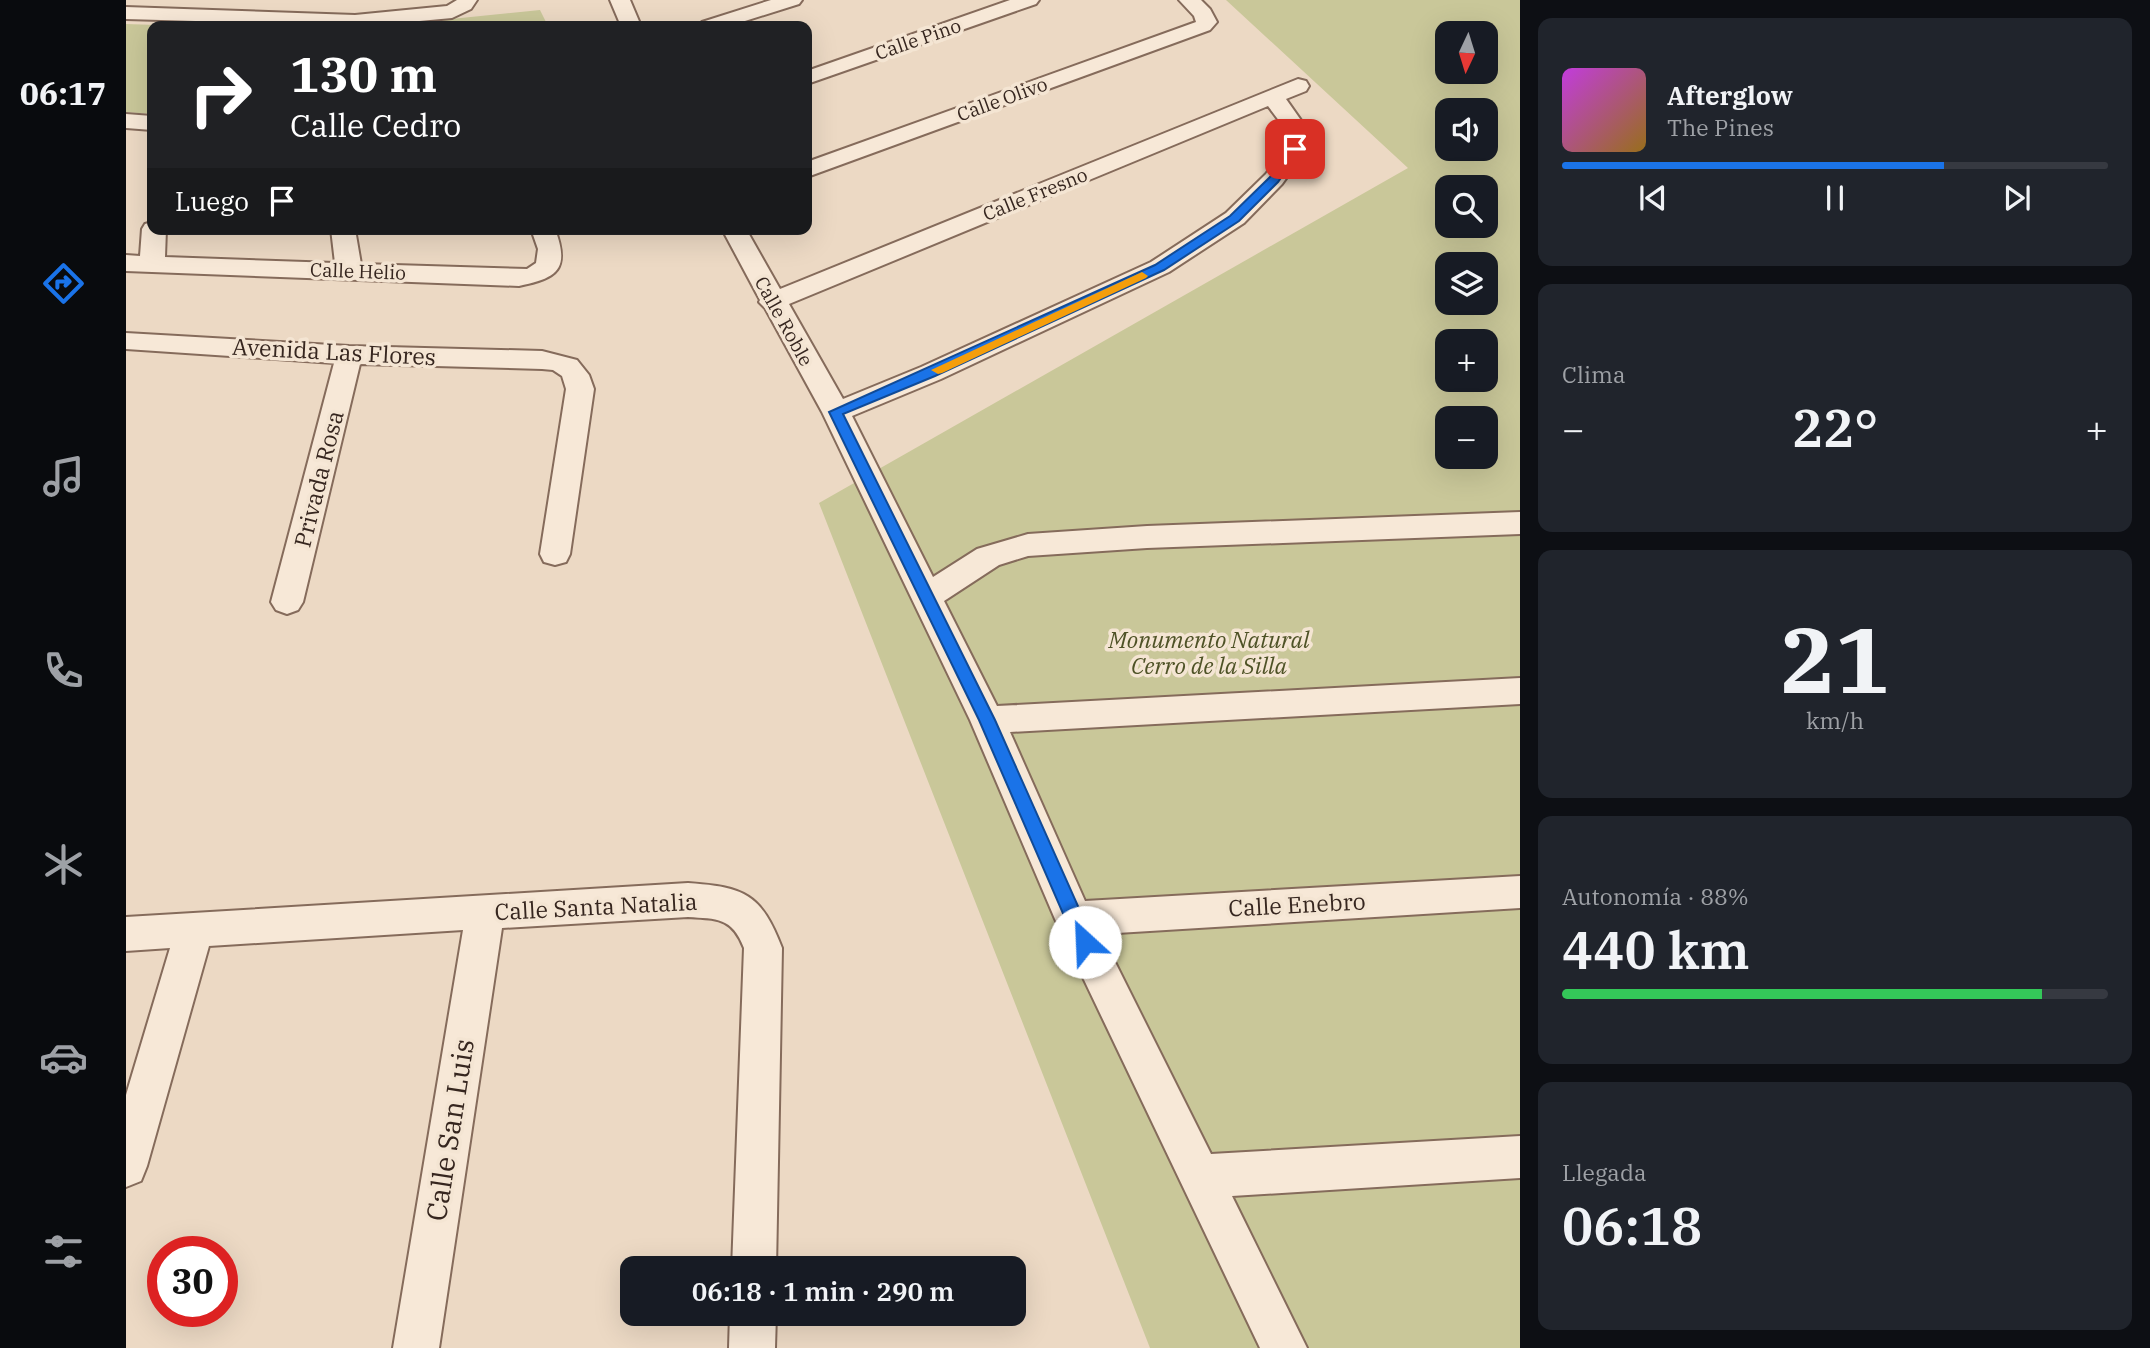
<!DOCTYPE html>
<html lang="es">
<meta charset="utf-8">
<style>
:root{--surface:#171b24;--page:#20242c;--text:#f1f3f6;--muted:#9ea1a6;--line:#363941;--accent:#1a73e8}
body{margin:0;font-family:"IBM Plex Serif",serif;background:var(--page);color:var(--text);height:100vh;display:flex;flex-direction:column;font-size:26px;white-space:nowrap}
*{box-sizing:border-box;margin:0}
p{font-size:23px;color:var(--muted)}
.icon{flex:none;width:38px;height:38px;fill:none;stroke:currentColor;stroke-width:2;stroke-linecap:round;stroke-linejoin:round}
.map{position:relative;flex:1;overflow:hidden}
.details{display:flex;flex-direction:column;gap:18px;padding:18px;background:#0d0f14;width:630px}
.details>*{flex:none}
.guide{position:absolute;left:21px;top:21px;width:665px;height:214px;border-radius:14px;box-shadow:0 7px 28px #0002;background:#202124;color:#fff;overflow:hidden}
.needle{width:46px;rotate:184deg}
.controls{position:absolute;left:1309px;top:21px;display:grid;gap:14px}
.controls a{display:grid;place-items:center;width:63px;height:63px;border-radius:14px;background:var(--surface);box-shadow:0 7px 28px #0002;font-size:35px}
.speed{position:absolute;left:21px;top:1236px;display:flex;gap:14px;font-size:35px;font-weight:700;text-align:center}
.speed>*{display:grid;place-content:center;width:91px;height:91px;border-radius:50%;background:var(--surface);box-shadow:0 7px 28px #0002;line-height:1}
.speed .limit{border:10px solid #d22;background:#fff;color:#111}
.pin{position:absolute;display:grid;place-items:center;width:60px;height:60px;color:#fff;margin:-30px;border-radius:14px;box-shadow:0 4px 10px #0006}
.me{position:absolute;width:77px;margin:-38px;rotate:335deg;stroke-linejoin:round;filter:drop-shadow(0 0 5px #0008)}
.turn{display:flex;align-items:center;gap:24px;height:147px;padding:0 28px;font-size:32px}
.turn .icon{width:91px;height:91px;stroke-width:2.5}
.turn b{display:block;font-size:49px;line-height:60px}
.then{display:flex;align-items:center;height:66px;padding:0 28px;background:#0003;gap:14px;font-size:26px}
.big{font-size:52px;font-weight:600;line-height:1.1}
.details .widget{flex:1;display:flex;flex-direction:column;justify-content:center;gap:10px;min-width:0;padding:0 24px;border-radius:14px;background:var(--page)}
.details .dial{align-items:center;gap:0}
.dial b{font-size:91px;line-height:1}
.song{display:flex;align-items:center;gap:21px}
.cover{width:84px;height:84px;border-radius:10px;background:linear-gradient(135deg,hsl(290 70% 55%),hsl(40 70% 35%))}
.played{height:7px;border-radius:4px;background:linear-gradient(90deg,var(--accent) 70%,var(--line) 70%)}
.keys{display:flex;justify-content:space-around;direction:ltr}
.heat{display:flex;justify-content:space-between;align-items:center;font-size:38px;direction:ltr}
.charge{height:10px;border-radius:5px;background:linear-gradient(90deg,#34c759 88%,var(--line) 0)}
.trip{position:absolute;left:494px;top:1256px;width:406px;height:70px;border-radius:14px;background:var(--surface);box-shadow:0 7px 28px #0002;font-weight:600;line-height:70px;text-align:center}
main{display:flex;flex:1;min-height:0}
.menu{display:flex;flex-direction:column;width:126px;justify-content:space-around;align-items:center;background:#090b0e;color:var(--muted)}
.menu .icon{width:49px;height:49px}
.menu .selected{color:var(--accent)}
.menu b{font-size:32px;color:var(--text)}
.map>svg:first-child{display:block}
</style>
<main>
<nav class="menu">
<b>06:17</b>
<svg class="icon selected" aria-label="directions" viewBox="0 0 24 24"><path d="M12 3l9 9-9 9-9-9zM9 14v-3h6M13 9l2 2-2 2"/></svg>
<svg class="icon" aria-label="music" viewBox="0 0 24 24"><path d="M9 18V5l10-2v13"/><circle cx="6" cy="18" r="3"/><circle cx="16" cy="16" r="3"/></svg>
<svg class="icon" aria-label="phone" viewBox="0 0 24 24"><path d="M5 4h4l2 5-3 2q2 4 5 5l2-3 5 2v4C11 20 4 13 5 4z"/></svg>
<svg class="icon" aria-label="climate" viewBox="0 0 24 24"><path d="M12 3v18M4 7l16 10M4 17L20 7"/></svg>
<svg class="icon" aria-label="car" viewBox="0 0 24 24"><path d="M5 17H2v-5l4-1 3-4h7l3 4 3 1v5h-3M9 17h6M6 11h13"/><circle cx="7" cy="17" r="2"/><circle cx="17" cy="17" r="2"/></svg>
<svg class="icon" aria-label="filters" viewBox="0 0 24 24"><path d="M4 7h16M4 17h16"/><circle cx="9" cy="7" r="2"/><circle cx="15" cy="17" r="2"/></svg>
</nav>
<div class="map">
<svg width="1394" height="1348" viewBox="0 0 1394 1348">
<rect width="100%" height="100%" fill="#ecd9c4"/>
<path fill="#c9c799" fill-rule="evenodd" d="M1100 0H1394V1348H1024L693 503 1282 168ZM1321 33H1360V72H1321ZM1321 110H1360V149H1321ZM1321 187H1360V226H1321ZM1321 264H1360V303H1321ZM1321 341H1360V380H1321ZM1321 418H1360V457H1321Z
M414 10 422 26H256Z
M0 24 60 26H26V114L0 112Z"/>
<g fill="none" stroke-linecap="round" stroke-linejoin="round">
<g stroke="#856b5b" stroke-width="4">
<path id="minor" d="M331 0H351L345 9 326 18 239 26 0 19V7L229 15 321 6Z
M484 0H504L515 26H495Z
M645 0H676L673 4 603 26H573L576 22Z
M884 0H913L910 4 681 84V71Z
M1053 0H1075L1084 9 1091 22 1084 30 681 177V162L1070 22 1068 16Z
M1172 79 1180 81 1183 86 1180 91 1160 99 1179 126 1181 149 1156 184 1118 223 1043 272 815 379 726 416 807 577 851 549 902 534 1021 526 1394 512V534L1021 548 902 556 873 565 818 601 871 706 1394 678V704L884 732 959 901 1394 876V908L975 934 1085 1154 1394 1136V1178L1106 1196 1181 1348H1134L929 919 844 720 696 412 639 308 633 302 634 300 596 229H620L654 289ZM1142 106 1157 126V149L1140 174 1100 213 1025 262 795 367 717 399 663 304Z
M0 114 26 116V130L0 128Z
M26 222V229H40L39 257 209 263 205 229H229L235 264 401 269 410 263 412 249 405 229H429C444 269 432 278 393 286L0 271V255L14 256 16 229 19 224Z
M0 333 223 346 416 351 451 360 463 375 468 389 444 554 440 562 429 565 418 562 414 554 440 389 436 376 427 370 416 369 234 364 177 602 172 610 161 614 150 610 145 602 208 363 0 349Z
M562 883C619 887 635 894 656 948L650 1269H606L618 948C606 917 591 919 562 917L376 928 313 1348H267L337 930 83 946 21 1166 15 1181 0 1187V1095L44 948 0 951V917Z
M604 1314H650L649 1348H603Z"/>
</g>
<use href="#minor" fill="#f7e8d7" fill-rule="evenodd"/>
</g>
<path fill="#1a73e8" stroke="#114b97" stroke-width="2" d="M1165 146 1175 149 1152 182 1113 221 1038 270 809 376 717 414 869 720 968 942 966 948 959 950 952 948 853 720 703 412 1029 265 1104 216 1144 177Z"/>
<path fill="#f59e0b" d="M1016 272 1022 276 1020 278 816 373 812 374 805 370Z"/>
<g text-anchor="middle" stroke-width="7" stroke-linejoin="round" paint-order="stroke">
<g font-size="19" fill="#36261f" stroke="#f4e5d3">
<text transform="translate(792 39) rotate(-19)" y="7">Calle Pino</text>
<text transform="translate(876 99) rotate(-20)" y="7">Calle Olivo</text>
<text transform="translate(909 194) rotate(-22)" y="7">Calle Fresno</text>
<text transform="translate(232 271) rotate(2)" y="7">Calle Helio</text>
<text transform="translate(658 321) rotate(61)" y="7">Calle Roble</text>
</g>
<g font-size="23" fill="#36261f" stroke="#f4e5d3">
<text transform="translate(208 352) rotate(3)" y="8">Avenida Las Flores</text>
<text transform="translate(193 479) rotate(-76)" y="8">Privada Rosa</text>
<text transform="translate(1171 905) rotate(-3)" y="8">Calle Enebro</text>
<text transform="translate(470 907) rotate(-3)" y="8">Calle Santa Natalia</text>
</g>
<g font-size="23" font-style="italic" fill="#4e5226" stroke="#f4e5d3">
<text x="1083" y="648">Monumento Natural<tspan x="1083" dy="26">Cerro de la Silla</tspan></text>
</g>
<g font-size="28" fill="#36261f" stroke="#f4e5d3">
<text transform="translate(324 1130) rotate(-81)" y="10">Calle San Luis</text>
</g>
</g>
</svg>
<div class="controls">
<a><svg class="needle" viewBox="-14 -14 28 28"><path d="M0-13l5 13h-10z" fill="#e53935"/><path d="M0 13l5-13h-10z" fill="#9ea1a6"/></svg></a>
<a><svg class="icon" aria-label="sound" viewBox="0 0 24 24"><path d="M4 9h4l5-4v14l-5-4H4zM17 9q2 3 0 6"/></svg></a>
<a><svg class="icon" aria-label="search" viewBox="0 0 24 24"><circle cx="10" cy="10" r="6"/><path d="M15 15l6 6"/></svg></a>
<a><svg class="icon" aria-label="layers" viewBox="0 0 24 24"><path d="M12 4l9 5-9 5-9-5zM3 14l9 5 9-5"/></svg></a>
<a>+</a>
<a>−</a>
</div>
<div class="speed"><div class="limit">30</div></div>
<div class="pin" style="left:1169px;top:149px;background:#d93025"><svg class="icon" aria-label="arrive" viewBox="0 0 24 24"><path d="M6 21V4h12l-3 4 3 4H6"/></svg></div>
<svg class="me" style="left:959px;top:942px" viewBox="-20 -20 40 40"><circle r="19" fill="#fff"/><path d="M0-13L10 11 0 6-10 11z" fill="#1a73e8"/></svg>
<div class="trip">06:18 · 1 min · 290 m</div>
<div class="guide">
<div class="turn"><svg class="icon" aria-label="right" viewBox="0 0 24 24"><path d="M7 20v-9h11M14 6l5 5-5 5"/></svg><div><b>130 m</b>Calle Cedro</div></div>
<div class="then">Luego<svg class="icon" aria-label="arrive" viewBox="0 0 24 24"><path d="M6 21V4h12l-3 4 3 4H6"/></svg></div>
</div>
</div>
<section class="details">
<div class="widget">
<div class="song"><i class="cover"></i><div><b>Afterglow</b><p>The Pines</p></div></div>
<div class="played"></div>
<div class="keys"><svg class="icon" aria-label="previous" viewBox="0 0 24 24"><path d="M18 5L8 12l10 7zM5 5v14"/></svg><svg class="icon" aria-label="pause" viewBox="0 0 24 24"><path d="M8 5v14M16 5v14"/></svg><svg class="icon" aria-label="next" viewBox="0 0 24 24"><path d="M6 5l10 7-10 7zM19 5v14"/></svg></div>
</div>
<div class="widget"><p>Clima</p>
<div class="heat"><a>−</a><b class="big">22°</b><a>+</a></div>
</div>
<div class="widget dial"><b>21</b><p>km/h</p></div>
<div class="widget"><p>Autonomía · 88%</p><b class="big">440 km</b><div class="charge"></div></div>
<div class="widget"><p>Llegada</p><b class="big">06:18</b></div>
</section>
</main>
